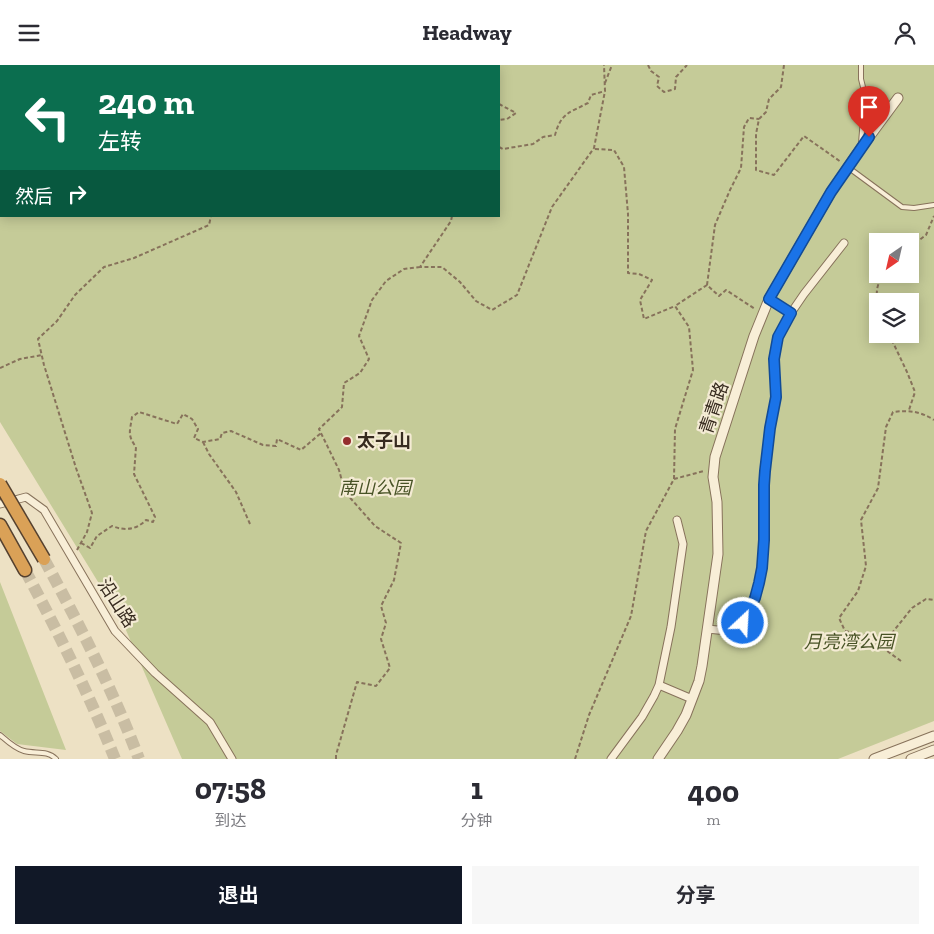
<!DOCTYPE html>
<html lang="zh">
<head>
<meta charset="utf-8">
<style>
  :root { --surface:#fff; --page:#f7f7f7; --text:#2b2b33; --muted:#7c7c81; --accent:#111827 }
  body { margin:0; font-family:"Zilla Slab","Noto Sans SC",serif; background:var(--page); color:var(--text); height:100vh; display:flex; flex-direction:column; font-size:19px; white-space:nowrap }
  * { box-sizing:border-box; margin:0 }
  p { font-size:16px; color:var(--muted) }
  .icon { flex:none; width:28px; height:28px; fill:none; stroke:currentColor; stroke-width:2; stroke-linecap:round; stroke-linejoin:round }
  .map { position:relative; height:694px; overflow:hidden }
  .sheet { display:flex; flex-direction:column; background:var(--surface); flex:1 }
  .sheet>* { flex:none }
  .guide { position:absolute; left:0px; top:0px; width:500px; height:152px; box-shadow:0 2px 12px #0003; background:#0b6e4f; color:#fff; overflow:hidden }
  .needle { width:32px; rotate:214deg }
  .buttons { position:absolute; left:869px; top:168px; display:grid; gap:10px }
  .buttons a { display:grid; place-items:center; width:50px; height:50px; border-radius:0px; background:var(--surface); box-shadow:0 2px 12px #0003; font-size:25px }
  .pin { position:absolute; display:grid; place-items:center; width:42px; height:42px; color:#fff; margin:-51px -21px; border-radius:50% 50% 50% 0; rotate:-45deg; box-shadow:0 0 5px #0007 }
  .pin .icon { rotate:45deg }
  .me { position:absolute; width:55px; margin:-28px; rotate:25deg; stroke-linejoin:round; filter:drop-shadow(0 0 4px #0008) }
  .turn { display:flex; align-items:center; gap:18px; height:105px; padding:0 15px; font-size:22px }
  .turn .icon { width:65px; height:65px; stroke-width:2.5 }
  .turn b { display:block; font-size:35px; line-height:42px }
  .then { display:flex; align-items:center; height:48px; padding:0 15px; background:#0003; gap:10px; font-size:19px }
  .eta { display:flex; justify-content:space-evenly; align-items:center; height:85px; text-align:center }
  .eta b { font-size:30px; font-weight:700; line-height:35px }
  .action { display:flex; gap:10px; margin-top:auto; padding:10px 15px }
  .action a { flex:1; height:58px; border-radius:0px; background:var(--accent); color:#fff; font-size:20px; font-weight:700; line-height:58px; text-align:center }
  .action a+a { background:var(--page); color:var(--text) }
  header { display:flex; justify-content:space-between; align-items:center; height:65px; padding:0 15px; background:var(--surface); font-size:22px; font-weight:700 }
  .map>svg:first-child { display:block }
  .green { fill:#c5cb98; fill-rule:evenodd }
  .lines { fill:none; stroke-linecap:round; stroke-linejoin:round }
  .motorway-tunnel { stroke:#c9bda3; stroke-width:12; stroke-dasharray:12 6; stroke-linecap:butt }
  .service-casing { stroke:#87725b; stroke-width:6 }
  .minor-casing { stroke:#87725b; stroke-width:9 }
  .tertiary-casing { stroke:#87725b; stroke-width:11 }
  .motorway-casing { stroke:#55412f; stroke-width:15 }
  .path { stroke:#87725b; stroke-width:2; stroke-dasharray:4 2.5; stroke-linecap:butt }
  .service { stroke:#f8eed7; stroke-width:4 }
  .minor { stroke:#f8eed7; stroke-width:7 }
  .tertiary { stroke:#f8eed7; stroke-width:9 }
  .motorway { stroke:#daa157; stroke-width:12 }
  .motorway-bridge-casing { stroke:#55412f; stroke-width:15; stroke-linecap:butt }
  .motorway-bridge { stroke:#daa157; stroke-width:12 }
  .route-casing { stroke:#114b97; stroke-width:12 }
  .route { stroke:#1a73e8; stroke-width:9 }
  .poi-dot { fill:#942d2d; stroke:#f4ebd4; stroke-width:2 }
  .labels { text-anchor:middle; stroke-width:4.5; stroke-linejoin:round; paint-order:stroke }
  .street-label { font-size:18px; fill:#372b1f; stroke:#f4ebd4 }
  .poi-label { font-size:18px; font-weight:bold; fill:#372b1f; stroke:#f4ebd4; text-anchor:start }
  .park-label { font-size:18px; font-style:italic; fill:#485326; stroke:#f4ebd4 }
</style>
</head>
<body>
<header><svg class="icon" aria-label="menu" viewBox="0 0 24 24"><path d="M4 6h16M4 12h16M4 18h16"/></svg>Headway<svg class="icon" aria-label="person" viewBox="0 0 24 24"><circle cx="12" cy="8" r="4"/><path d="M4 21q1-7 8-7t8 7"/></svg></header>
<div class="map">
<svg width="934" height="694" viewBox="0 0 934 694">
  <rect width="100%" height="100%" fill="#ede1c4"/>
  <path class="green" d="M 0,0 L 934,0 L 934,656 L 838,694 L 182,694 L 122,556 L 0,357 ZM 1,1 L 499,1 L 499,151 L 1,151 ZM 878,176 L 910,176 L 910,209 L 878,209 ZM 878,236 L 910,236 L 910,269 L 878,269 Z
    M 0,517 L 66,685 L 17,679 L 0,666 Z"/>
  <g class="lines">
    <path class="motorway-tunnel" d="M 44,494 C 79,559 113,625 139,694
      M 25,505 C 58,567 89,629 115,694"/>
    <defs>
      <path id="service" d="M 861,0 L 861,14 L 865,30 L 861,78
        M 849,103 L 902,142 L 914,143 L 934,140
        M 0,670 C 7,676 15,684 24,686 C 36,689 47,685 56,694"/>
      <path id="minor" d="M 769,234 L 791,248
        M 0,439 L 26,432 L 44,445 L 115,566 L 155,608 L 210,657 L 232,694
        M 707,564 L 738,567 L 748,549 L 755,533 L 759,518 L 762,503 L 764,475 L 764,420 L 766,392 L 776,332 L 774,295 L 778,272 L 791,248 L 804,229 L 844,178
        M 659,620 L 692,634
        M 611,694 L 642,652 L 654,631 L 659,620 L 671,562 L 683,479 L 677,455"/>
      <path id="tertiary" d="M 658,694 L 677,666 L 686,650 L 699,616 L 702,601 L 718,489 L 717,437 L 713,412 L 715,392 L 754,271 L 769,234 L 831,127 L 861,83 L 898,33
        M 874,694 L 934,671
        M 911,694 L 934,685"/>
      <path id="motorway" d="M 0,460 L 25,505"/>
    </defs>
    <use href="#service" class="service-casing"/>
    <use href="#minor" class="minor-casing"/>
    <use href="#tertiary" class="tertiary-casing"/>
    <use href="#motorway" class="motorway-casing"/>
    <path class="path" d="M 168,0 L 168,1
      M 324,0 L 324,1
      M 365,0 L 366,1
      M 648,0 L 651,6 L 659,12 L 657,21 L 664,27 L 675,24 L 676,12 L 687,0
      M 784,0 L 781,22 L 769,34 L 766,47 L 759,54 L 756,69 L 756,105 L 774,110 L 804,71 L 841,97
      M 605,18 L 612,0
      M 499,39 L 516,48 L 507,54 L 499,55
      M 0,70 L 1,70
      M 499,82 L 503,84 L 533,79 L 543,72 L 555,70 C 561,48 569,48 588,38 L 591,30 L 605,26 L 604,0
      M 595,84 L 614,85 L 624,102 L 628,149 L 628,208 L 639,209 L 652,215 L 640,235 L 644,254 L 675,241
      M 452,151 L 451,156 L 420,202 L 442,202 L 460,217 L 476,236 L 492,245 L 517,230 L 552,142 L 594,83 L 605,26
      M 910,182 L 926,170 L 934,151
      M 707,220 L 715,160 L 730,125 L 741,103 L 744,62 L 749,53 L 759,54
      M 878,236 C 875,226 878,217 884,209
      M 889,269 L 907,307 L 915,327 L 909,345
      M 0,303 L 20,294 L 42,290
      M 203,377 L 209,389 L 236,427 L 250,459
      M 674,414 L 675,364 L 693,305 L 689,262 L 675,241 L 707,220 L 719,231 L 726,225 L 755,244
      M 81,478 L 90,483 L 97,471 L 112,461 C 125,466 136,465 146,455 L 153,457 L 155,452 L 134,409 L 136,382 C 127,370 130,366 132,352 L 139,347 L 177,359 L 183,349 L 192,354 L 198,364 L 194,373 L 203,377 L 220,374 L 222,368 L 231,366 L 263,380 L 276,381 L 277,374 L 301,385 L 321,368
      M 77,485 L 87,467 L 92,448 L 76,403 L 44,300 L 38,274 L 57,256 L 75,230 L 104,202 L 134,193 L 209,160 L 211,151
      M 883,583 L 866,570 L 845,566 L 839,553 L 858,526 L 866,501 L 861,455 L 878,423 L 886,362 L 893,347 C 908,345 920,346 934,355
      M 901,596 L 883,583 L 892,568 L 912,543 L 926,534 L 934,535
      M 336,694 L 336,690 L 357,617 L 376,621 L 390,603 L 381,574 L 386,558 L 381,541 L 394,515 L 401,478 L 375,461 L 345,427 L 339,405 L 319,364 L 342,342 L 344,318 L 360,308 L 369,294 L 359,271 L 372,235 L 386,216 L 404,204 L 420,202
      M 575,694 L 589,650 L 631,551 L 646,466 L 674,414 L 704,406"/>
    <use href="#service" class="service"/>
    <use href="#minor" class="minor"/>
    <use href="#tertiary" class="tertiary"/>
    <use href="#motorway" class="motorway"/>
    <defs>
      <path id="motorway-bridge" d="M 0,419 L 44,494"/>
    </defs>
    <use href="#motorway-bridge" class="motorway-bridge-casing"/>
    <use href="#motorway-bridge" class="motorway-bridge"/>
  </g>
  <g class="lines">
    <defs>
      <path id="route" d="M 743,558 L 755,533 L 759,518 L 762,503 L 764,475 L 764,420 L 765,406 L 770,363 L 776,332 L 774,294 L 778,272 L 791,248 L 769,234 L 831,127 L 869,72"/>
    </defs>
    <use href="#route" class="route-casing"/>
    <use href="#route" class="route"/>
  </g>
  <circle class="poi-dot" cx="347" cy="376" r="5"/>
  <g class="labels">
    <g class="street-label">
      <text transform="translate(714 343) rotate(-71)" y="6">青青路</text>
      <text transform="translate(117 538) rotate(57)" y="6">沿山路</text>
    </g>
    <g class="poi-label">
      <text x="357" y="382">太子山</text>
    </g>
    <g class="park-label">
      <text x="375" y="429">南山公园</text>
      <text x="849" y="583">月亮湾公园</text>
    </g>
  </g>
</svg>
<div class="buttons">
<a><svg class="needle" viewBox="-14 -14 28 28"><path d="M0-13l5 13h-10z" fill="#e53935"/><path d="M0 13l5-13h-10z" fill="#7c7c81"/></svg></a>
<a><svg class="icon" aria-label="layers" viewBox="0 0 24 24"><path d="M12 4l9 5-9 5-9-5zM3 14l9 5 9-5"/></svg></a>
</div>
<div class="pin" style="left:869px;top:72px;background:#d93025"><svg class="icon" aria-label="arrive" viewBox="0 0 24 24"><path d="M6 21V4h12l-3 4 3 4H6"/></svg></div>
<svg class="me" style="left:743px;top:558px" viewBox="-20 -20 40 40"><circle r="17" fill="#1a73e8" stroke="#fff" stroke-width="3"/><path d="M0-11L8 9 0 5-8 9z" fill="#fff"/></svg>
<div class="guide">
<div class="turn"><svg class="icon" aria-label="left" viewBox="0 0 24 24"><path d="M17 20v-9H6M10 6l-5 5 5 5"/></svg><div><b>240 m</b>左转</div></div>
<div class="then">然后<svg class="icon" aria-label="right" viewBox="0 0 24 24"><path d="M7 20v-9h11M14 6l5 5-5 5"/></svg></div>
</div>
</div>
<section class="sheet">
<div class="eta">
<div><b>07:58</b><p>到达</p></div>
<div><b>1</b><p>分钟</p></div>
<div><b>400</b><p>m</p></div>
</div>
<div class="action"><a>退出</a><a>分享</a></div>
</section>
</body>
</html>
